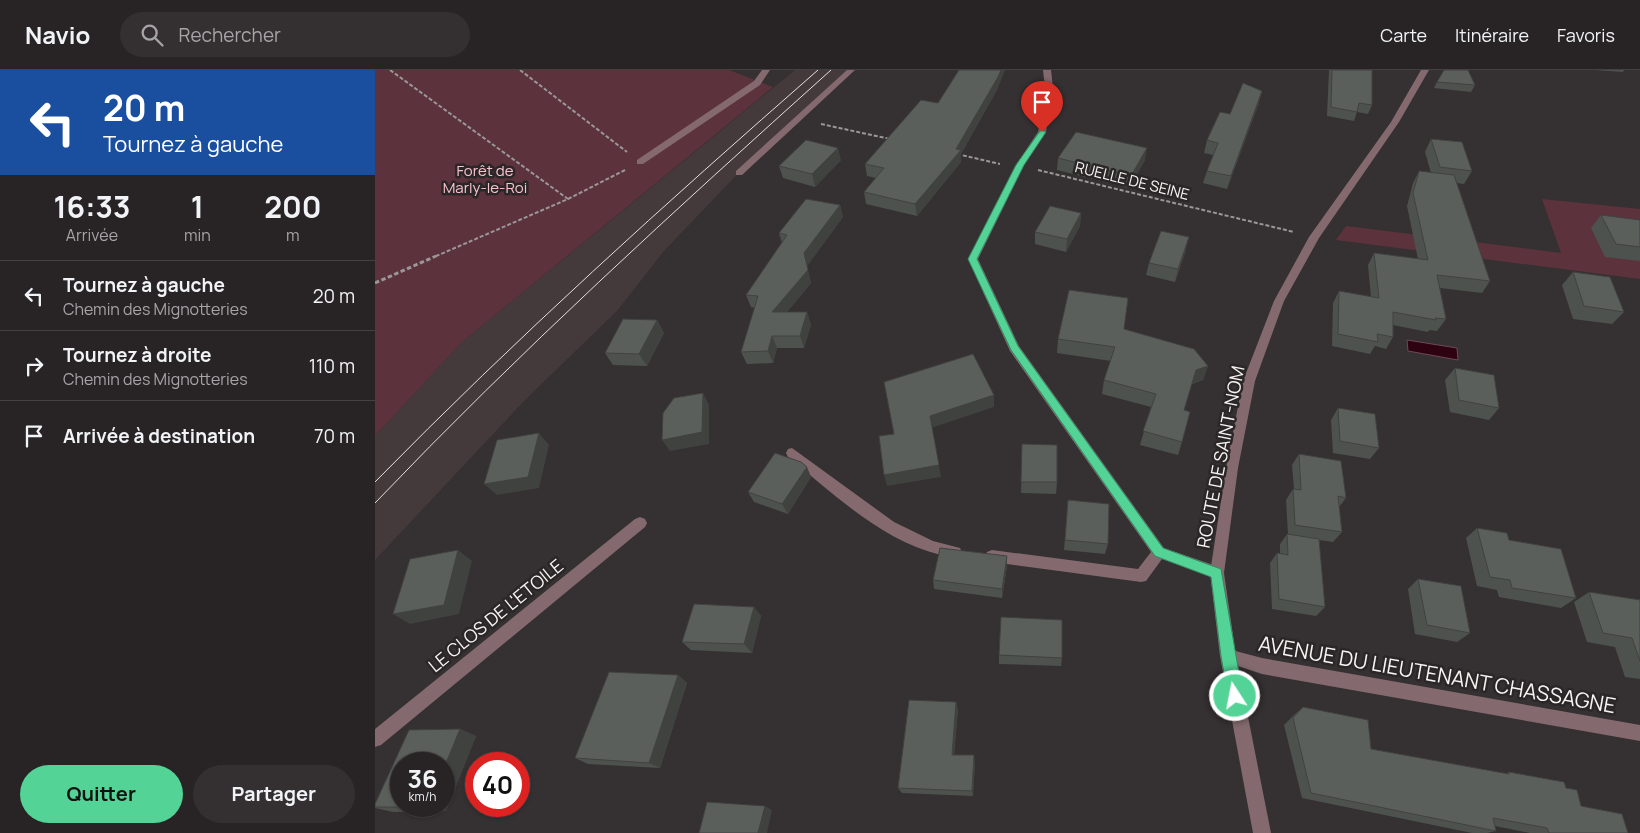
<!DOCTYPE html>
<html lang="fr">
<head>
<meta charset="utf-8">
<style>
  :root { --surface:#282425; --page:#343032; --text:#f1f3f6; --muted:#a5a4a7; --line:#444142; --accent:#53d396 }
  body { margin:0; font-family:Manrope,sans-serif; background:var(--page); color:var(--text); height:100vh; display:flex; flex-direction:column; font-size:19px; white-space:nowrap }
  * { box-sizing:border-box; margin:0 }
  p { font-size:16px; color:var(--muted) }
  .icon { flex:none; width:28px; height:28px; fill:none; stroke:currentColor; stroke-width:2; stroke-linecap:round; stroke-linejoin:round }
  .map { position:relative; flex:1; overflow:hidden }
  .sheet { display:flex; flex-direction:column; background:var(--surface); width:375px }
  .sheet>* { flex:none }
  .guide { background:#1a4fa0; color:#fff; overflow:hidden }
  .speed { position:absolute; left:15px; top:682px; display:flex; gap:10px; font-size:25px; font-weight:700; text-align:center }
  .speed>* { display:grid; place-content:center; width:65px; height:65px; border-radius:50%; background:var(--surface); box-shadow:0 1px 4px #0004,0 0 0 1px var(--line); line-height:1 }
  .speed small { font-size:12px; font-weight:400 }
  .speed .limit { border:8px solid #d22; background:#fff; color:#111 }
  .pin { position:absolute; display:grid; place-items:center; width:42px; height:42px; color:#fff; margin:-51px -21px; border-radius:50% 50% 50% 0; rotate:-45deg; box-shadow:0 0 5px #0007 }
  .pin .icon { rotate:45deg }
  .me { position:absolute; width:55px; margin:-28px; rotate:349deg; stroke-linejoin:round; filter:drop-shadow(0 0 4px #0008) }
  .turn { display:flex; align-items:center; gap:18px; height:105px; padding:0 20px; font-size:22px }
  .turn .icon { width:65px; height:65px; stroke-width:2.5 }
  .turn b { display:block; font-size:35px; line-height:42px }
  .eta { display:flex; justify-content:space-evenly; align-items:center; height:85px; text-align:center }
  .eta b { font-size:30px; font-weight:700; line-height:35px }
  .button { display:flex; gap:10px; margin-top:auto; padding:10px 20px }
  .button a { flex:1; height:58px; border-radius:30px; background:var(--accent); color:#111; font-size:20px; font-weight:700; line-height:58px; text-align:center }
  .button a+a { background:var(--page); color:var(--text) }
  ul { padding:0; list-style:none }
  li { display:flex; align-items:center; gap:15px; height:70px; padding:0 20px; border-top:1px solid var(--line) }
  li div { flex:1 }
  li b { display:block; font-size:19px }
  li em { font-style:normal }
  header { display:flex; align-items:center; gap:30px; box-sizing:border-box; height:70px; padding:0 25px; background:var(--surface); border-bottom:1px solid var(--line) }
  header strong { font-size:24px }
  nav { display:flex; gap:28px; margin-inline-start:auto; font-size:18px }
  .search { width:350px; height:45px; background:var(--page); display:flex; align-items:center; gap:12px; box-sizing:border-box; padding:0 18px; border-radius:28px; color:var(--muted); font-size:19px }
  main { display:flex; flex:1; min-height:0 }
  .map>svg:first-child { display:block }
  .built { fill:#44393b }
  .green { fill:#5c333c }
  .water { fill:#2f0211; stroke:#6b4b55 }
  .lines { fill:none; stroke-linecap:round; stroke-linejoin:round }
  .path-far1 { stroke:#9b9798; stroke-width:2; stroke-dasharray:4 2; stroke-linecap:butt }
  .path { stroke:#9b9798; stroke-width:3; stroke-dasharray:4.5 2.5; stroke-linecap:butt }
  .minor { fill:#846a6e; fill-rule:evenodd }
  .tertiary { fill:#846a6e; fill-rule:evenodd }
  .tram { stroke:#e3e0e0; stroke-width:1 }
  .wall { fill:#4e524f }
  .shaded-wall { fill:#404240 }
  .building { fill:#5b5f5c; stroke:#404240 }
  .route { fill:#53d396; stroke:#368962 }
  .labels { text-anchor:middle; stroke-width:5; stroke-linejoin:round; paint-order:stroke }
  .far-park-label { font-size:15px; fill:#f9c3cd; stroke:#2b2627 }
  .far-street-label { font-size:15px; fill:#f7f4f4; stroke:#2b2627 }
  .street-label { font-size:18px; fill:#f7f4f4; stroke:#2b2627 }
  .near-street-label { font-size:21px; fill:#f7f4f4; stroke:#2b2627 }
</style>
</head>
<body>
<header>
<strong>Navio</strong>
<div class="search"><svg class="icon" aria-label="search" viewBox="0 0 24 24"><circle cx="10" cy="10" r="6"/><path d="M15 15l6 6"/></svg>Rechercher</div>
<nav><a>Carte</a><a>Itinéraire</a><a>Favoris</a></nav>
</header>
<main>
<section class="sheet">
<div class="guide">
<div class="turn"><svg class="icon" aria-label="left" viewBox="0 0 24 24"><path d="M17 20v-9H6M10 6l-5 5 5 5"/></svg><div><b>20 m</b>Tournez à gauche</div></div>
</div>
<div class="eta">
<div><b>16:33</b><p>Arrivée</p></div>
<div><b>1</b><p>min</p></div>
<div><b>200</b><p>m</p></div>
</div>
<ul>
<li><svg class="icon" aria-label="left" viewBox="0 0 24 24"><path d="M17 20v-9H6M10 6l-5 5 5 5"/></svg><div><b>Tournez à gauche</b><p>Chemin des Mignotteries</p></div><em>20 m</em></li>
<li><svg class="icon" aria-label="right" viewBox="0 0 24 24"><path d="M7 20v-9h11M14 6l5 5-5 5"/></svg><div><b>Tournez à droite</b><p>Chemin des Mignotteries</p></div><em>110 m</em></li>
<li><svg class="icon" aria-label="arrive" viewBox="0 0 24 24"><path d="M6 21V4h12l-3 4 3 4H6"/></svg><div><b>Arrivée à destination</b></div><em>70 m</em></li>
</ul>
<div class="button"><a>Quitter</a><a>Partager</a></div>
</section>
<div class="map">
<svg width="1265" height="763" viewBox="0 0 1265 763">
  <rect width="100%" height="100%" fill="#353031"/>
  <path class="built" d="M 420,0 L 477,0 L 377,89 L 289,181 L 242,241 L 150,330 L 0,490 L 0,366 L 86,273 Z"/>
  <path class="green" d="M 0,0 L 354,0 L 398,17 L 86,273 L 0,366 Z
    M 1167,129 L 1265,139 L 1265,209 L 961,170 L 971,156 L 1186,183 Z"/>
  <path class="water" d="M 1032,270 L 1082,278 L 1083,290 L 1033,281 Z"/>
  <g class="lines">
    <path class="path-far1" d="M 15,0 L 193,129 L 59,187
      M 145,0 L 252,82
      M 446,54 L 515,69
      M 582,84 L 625,94
      M 663,100 L 919,162
      M 193,129 L 250,100"/>
    <path class="path" d="M 0,213 L 61,186"/>
    <path class="minor" d="M 387,0 L 395,0 L 385,15 L 268,94 L 262,94 L 262,90 L 379,11 Z
      M 472,0 L 480,0 L 367,105 L 361,105 L 361,101 Z
      M 668,0 L 676,0 L 678,18 L 671,62 L 649,95 L 603,189 L 644,276 L 789,478 L 847,498 L 849,503 L 847,508 L 842,509 L 787,489 L 771,511 L 766,512 L 617,492 L 612,490 L 610,486 L 612,482 L 617,480 L 763,499 L 776,482 L 635,281 L 593,189 L 641,95 L 663,62 L 670,18 Z
      M 417,378 L 519,452 L 558,471 L 585,478 L 587,482 L 585,486 C 578,489 573,487 566,485 C 507,471 459,424 413,387 L 411,383 L 413,379 Z
      M 265,447 L 270,449 L 272,453 L 270,457 L 6,675 L 0,677 L 0,659 L 260,449 Z
      M 853,579 L 887,588 L 1265,655 L 1265,671 L 887,604 L 848,591 L 845,586 L 848,581 Z"/>
    <path class="tertiary" d="M 1046,0 L 1054,0 L 1024,52 L 944,168 L 909,231 L 880,311 L 863,398 L 849,503 L 861,586 L 896,763 L 878,763 L 845,586 L 835,503 L 851,398 L 868,311 L 899,231 L 934,167 L 1016,52 Z"/>
    <path class="tram" d="M 0,412 C 141,268 291,133 443,0
      M 0,433 C 145,281 300,140 456,0"/>
  </g>
  <path class="wall" d="M 954,0 L 997,0 L 997,35 L 993,44 L 982,42 L 979,51 L 952,46 Z
    M 1220,0 L 1249,0 L 1248,2 Z
    M 1062,12 L 1100,15 L 1096,22 L 1059,18 Z
    M 623,18 L 586,84 L 586,92 L 542,146 L 491,134 L 489,122 L 501,108 L 492,106 L 490,94 L 563,33 Z
    M 884,33 L 852,119 L 828,113 L 832,101 L 838,85 L 829,83 L 832,70 L 855,44 Z
    M 1056,69 L 1097,101 L 1089,114 L 1082,113 L 1115,211 L 1107,223 L 1065,218 L 1071,249 L 1062,261 L 1054,260 L 1053,262 L 1018,255 L 1018,267 L 1011,279 L 1000,276 L 995,284 L 957,276 L 958,233 L 964,221 L 996,227 L 993,195 L 999,183 L 1043,189 L 1032,136 L 1038,113 L 1044,101 L 1056,103 L 1050,82 Z
    M 683,88 L 770,90 L 754,118 L 682,100 Z
    M 466,90 L 440,117 L 408,108 L 404,96 Z
    M 465,135 L 468,147 L 432,196 L 436,213 L 412,242 L 432,242 L 436,255 L 429,278 L 402,278 L 398,293 L 372,294 L 366,282 L 380,238 L 376,237 L 371,225 L 407,173 L 404,163 Z
    M 706,143 L 705,156 L 691,182 L 660,174 L 660,162 Z
    M 1226,145 L 1265,150 L 1265,191 L 1230,187 L 1216,158 Z
    M 811,180 L 800,212 L 771,205 L 774,193 Z
    M 1198,202 L 1249,242 L 1237,254 L 1198,249 L 1187,215 Z
    M 282,250 L 289,263 L 272,296 L 238,295 L 230,283 Z
    M 749,259 L 833,296 L 828,310 L 817,314 L 809,340 L 807,372 L 803,385 L 765,375 L 776,337 L 727,324 L 729,310 L 736,291 L 682,283 L 683,269 Z
    M 1080,298 L 1124,338 L 1114,350 L 1075,342 L 1070,310 Z
    M 963,338 L 1004,378 L 995,389 L 958,383 L 956,350 Z
    M 647,374 L 682,412 L 681,424 L 646,423 Z
    M 924,384 L 971,428 L 964,437 L 967,462 L 958,472 L 944,470 L 950,537 L 941,546 L 897,539 L 895,493 L 902,483 L 905,484 L 905,474 L 912,464 L 913,464 L 911,430 L 918,419 L 919,419 L 917,395 Z
    M 436,407 L 413,444 L 379,432 L 373,422 Z
    M 693,430 L 733,474 L 730,484 L 689,480 Z
    M 1102,458 L 1201,528 L 1186,538 L 1124,527 L 1122,520 L 1102,516 L 1091,468 Z
    M 632,496 L 627,528 L 559,519 L 558,510 Z
    M 1043,509 L 1095,563 L 1082,572 L 1040,564 L 1033,519 Z
    M 1214,522 L 1265,530 L 1265,609 L 1250,607 L 1240,577 L 1212,572 L 1199,532 Z
    M 379,537 L 386,546 L 377,583 L 316,580 L 307,572 Z
    M 624,585 L 687,588 L 686,596 L 624,594 Z
    M 303,605 L 312,613 L 285,698 L 213,694 L 200,688 Z
    M 581,632 L 583,640 L 579,685 L 600,691 L 598,726 L 527,723 L 523,718 Z
    M 928,637 L 996,679 L 1130,704 L 1134,702 L 1191,718 L 1206,736 L 1253,763 L 1155,763 L 1120,756 L 1121,761 L 1112,763 L 1097,763 L 927,728 L 909,655 L 919,645 Z
    M 85,659 L 101,666 L 71,741 L 18,742 L 0,738 L 0,734 Z"/>
  <path class="shaded-wall" d="M 626,0 L 630,0 L 623,18 L 586,84 L 586,92 L 542,146 L 540,134 L 581,79 Z
    M 887,21 L 884,33 L 852,119 L 856,106 Z
    M 463,78 L 466,90 L 440,117 L 437,104 Z
    M 772,78 L 770,90 L 754,118 L 756,106 Z
    M 465,135 L 468,147 L 432,196 L 436,213 L 401,255 L 397,242 L 429,183 Z
    M 706,143 L 705,156 L 691,182 L 692,169 Z
    M 814,167 L 811,180 L 800,212 L 803,199 Z
    M 432,242 L 436,255 L 429,278 L 425,266 Z
    M 282,250 L 289,263 L 272,296 L 264,284 Z
    M 397,266 L 402,278 L 398,293 L 393,281 Z
    M 833,296 L 828,310 L 816,314 L 821,300 Z
    M 328,323 L 334,335 L 334,374 L 295,381 L 287,370 Z
    M 619,325 L 619,337 L 556,358 L 555,346 Z
    M 164,363 L 174,375 L 164,418 L 122,425 L 109,414 Z
    M 564,395 L 566,407 L 512,416 L 509,405 Z
    M 432,397 L 436,407 L 413,444 L 407,434 Z
    M 83,480 L 97,491 L 84,544 L 35,554 L 18,544 Z
    M 632,486 L 632,496 L 627,528 L 627,519 Z
    M 379,537 L 386,546 L 377,583 L 369,574 Z
    M 303,605 L 312,613 L 285,698 L 274,693 Z
    M 581,632 L 583,640 L 578,691 L 577,685 Z
    M 85,659 L 101,666 L 71,741 L 52,737 L 69,736 L 69,698 Z
    M 599,685 L 600,691 L 598,726 L 597,721 Z
    M 390,736 L 397,740 L 392,763 L 383,763 Z"/>
  <path class="building" d="M 584,0 L 626,0 L 623,7 L 581,79 L 586,80 L 540,134 L 489,122 L 509,98 L 490,94 L 546,30 L 563,33 Z
    M 957,0 L 997,0 L 997,35 L 984,33 L 982,42 L 956,37 Z
    M 1069,0 L 1093,0 L 1100,15 L 1062,12 Z
    M 868,13 L 887,21 L 856,106 L 832,101 L 843,73 L 832,70 L 845,42 L 855,44 Z
    M 701,62 L 772,78 L 756,106 L 683,88 Z
    M 1056,69 L 1087,72 L 1097,101 L 1065,97 Z
    M 431,70 L 463,78 L 437,104 L 404,96 Z
    M 1044,101 L 1079,105 L 1115,211 L 1062,205 L 1071,249 L 1060,248 L 1061,250 L 1018,242 L 1018,267 L 1002,264 L 1003,272 L 963,264 L 964,221 L 1004,228 L 999,183 L 1053,190 L 1038,123 Z
    M 431,129 L 465,135 L 429,183 L 433,200 L 397,242 L 432,242 L 425,266 L 397,266 L 393,281 L 366,282 L 383,226 L 371,225 L 412,165 L 404,163 Z
    M 675,136 L 706,143 L 692,169 L 660,162 Z
    M 1226,145 L 1265,150 L 1265,177 L 1241,174 Z
    M 786,161 L 814,167 L 803,199 L 774,193 Z
    M 1198,202 L 1235,207 L 1249,242 L 1209,236 Z
    M 694,220 L 753,228 L 749,259 L 819,279 L 833,296 L 821,300 L 809,340 L 815,342 L 807,372 L 768,361 L 781,324 L 729,310 L 740,277 L 683,269 Z
    M 248,249 L 282,250 L 264,284 L 230,283 Z
    M 598,284 L 619,325 L 555,346 L 564,395 L 509,405 L 504,366 L 519,364 L 509,312 Z
    M 1080,298 L 1119,305 L 1124,338 L 1084,330 Z
    M 328,323 L 327,362 L 287,370 L 288,343 L 299,328 Z
    M 963,338 L 1000,344 L 1004,378 L 965,371 Z
    M 164,363 L 153,407 L 109,414 L 122,370 Z
    M 647,374 L 682,375 L 682,412 L 646,412 Z
    M 400,383 L 426,392 L 432,397 L 407,434 L 373,422 Z
    M 924,384 L 966,391 L 971,428 L 963,426 L 967,462 L 920,455 L 918,419 L 926,420 Z
    M 693,430 L 734,434 L 733,474 L 690,470 Z
    M 1102,458 L 1132,463 L 1134,470 L 1186,479 L 1201,528 L 1137,518 L 1135,510 L 1115,507 Z
    M 912,464 L 944,469 L 950,537 L 904,529 L 902,483 L 913,485 Z
    M 565,478 L 632,486 L 627,519 L 558,510 Z
    M 83,480 L 69,535 L 18,544 L 35,489 Z
    M 1043,509 L 1086,516 L 1095,563 L 1052,555 Z
    M 1214,522 L 1265,530 L 1265,591 L 1257,568 L 1228,563 Z
    M 319,534 L 379,537 L 369,574 L 307,572 Z
    M 626,547 L 687,550 L 687,588 L 624,585 Z
    M 234,602 L 303,605 L 274,693 L 200,688 Z
    M 534,630 L 581,632 L 577,685 L 599,685 L 597,721 L 523,718 Z
    M 928,637 L 993,650 L 996,679 L 1134,704 L 1134,702 L 1189,712 L 1191,718 L 1202,720 L 1206,736 L 1247,744 L 1253,763 L 1174,763 L 1172,758 L 1118,748 L 1121,761 L 936,723 L 918,648 Z
    M 85,659 L 69,698 L 69,694 L 26,694 L 26,736 L 52,737 L 0,737 L 0,734 L 34,660 Z
    M 332,732 L 390,736 L 383,763 L 324,763 Z"/>
  <path class="route" d="M 667,60 L 671,62 L 649,95 L 602,189 L 643,276 L 788,478 L 846,499 L 868,626 L 865,631 L 860,633 L 855,631 L 853,626 L 846,586 L 836,507 L 780,486 L 636,280 L 593,189 L 641,95 L 665,61 Z"/>
  <g class="labels">
    <g class="far-park-label">
      <text x="110" y="106">Forêt de<tspan x="110" dy="17">Marly-le-Roi</tspan></text>
    </g>
    <g class="far-street-label">
      <text transform="translate(757 111) rotate(14)" y="5">RUELLE DE SEINE</text>
    </g>
    <g class="street-label">
      <text transform="translate(846 387) rotate(-79)" y="6">ROUTE DE SAINT-NOM</text>
      <text transform="translate(121 546) rotate(-39)" y="6">LE CLOS DE L'ETOILE</text>
    </g>
    <g class="near-street-label">
      <text transform="translate(1062 605) rotate(10)" y="7">AVENUE DU LIEUTENANT CHASSAGNE</text>
    </g>
  </g>
</svg>
<div class="speed"><div>36<small>km/h</small></div><div class="limit">40</div></div>
<div class="pin" style="left:667px;top:62px;background:#d93025"><svg class="icon" aria-label="arrive" viewBox="0 0 24 24"><path d="M6 21V4h12l-3 4 3 4H6"/></svg></div>
<svg class="me" style="left:860px;top:626px" viewBox="-20 -20 40 40"><circle r="17" fill="#53d396" stroke="#fff" stroke-width="3"/><path d="M0-11L8 9 0 5-8 9z" fill="#fff"/></svg>
</div>
</main>
</body>
</html>
